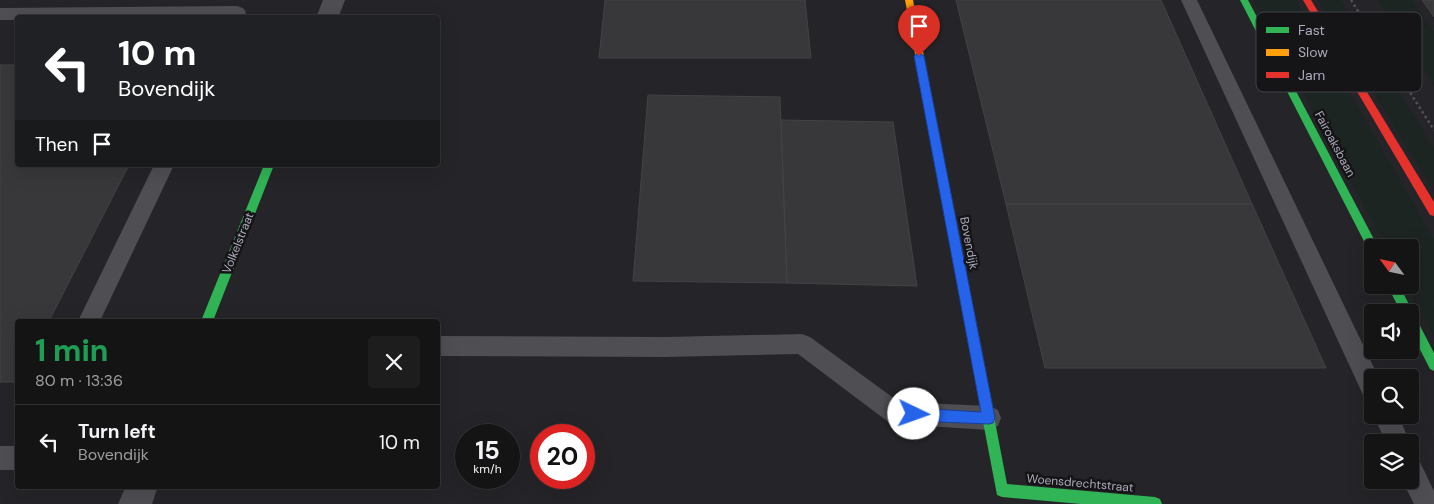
<!DOCTYPE html>
<html lang="en">
<head>
<meta charset="utf-8">
<style>
  :root { --surface:#141414; --page:#1d1d1d; --text:#f1f3f6; --muted:#9d9ea0; --line:#333334 }
  body { margin:0; font-family:"DM Sans",sans-serif; background:var(--page); color:var(--text); height:100vh; display:flex; flex-direction:column; font-size:19px; white-space:nowrap }
  * { box-sizing:border-box; margin:0 }
  p { font-size:16px; color:var(--muted) }
  .icon { flex:none; width:28px; height:28px; fill:none; stroke:currentColor; stroke-width:2; stroke-linecap:round; stroke-linejoin:round }
  .map { position:relative; flex:1; overflow:hidden }
  .details { position:absolute; left:15px; top:319px; width:425px; height:170px; display:flex; flex-direction:column; background:var(--surface); border-radius:5px; box-shadow:0 5px 20px #0002,0 0 0 1px var(--line) }
  .details>* { flex:none }
  .top-card { position:absolute; left:15px; top:15px; width:425px; height:152px; border-radius:5px; box-shadow:0 5px 20px #0002,0 0 0 1px var(--line); background:#202124; color:#fff; overflow:hidden }
  .needle { width:32px; rotate:303deg }
  .fabs { position:absolute; left:1364px; top:239px; display:grid; gap:10px }
  .fabs a { display:grid; place-items:center; width:55px; height:55px; border-radius:5px; background:var(--surface); box-shadow:0 5px 20px #0002,0 0 0 1px var(--line); font-size:25px }
  .speed { position:absolute; left:455px; top:424px; display:flex; gap:10px; font-size:25px; font-weight:700; text-align:center }
  .speed>* { display:grid; place-content:center; width:65px; height:65px; border-radius:50%; background:var(--surface); box-shadow:0 5px 20px #0002,0 0 0 1px var(--line); line-height:1 }
  .speed small { font-size:12px; font-weight:400 }
  .speed .limit { border:8px solid #d22; background:#fff; color:#111 }
  .pin { position:absolute; display:grid; place-items:center; width:42px; height:42px; color:#fff; margin:-51px -21px; border-radius:50% 50% 50% 0; rotate:-45deg; box-shadow:0 0 5px #0007 }
  .pin .icon { rotate:45deg }
  .me { position:absolute; width:55px; margin:-28px; rotate:93deg; stroke-linejoin:round; filter:drop-shadow(0 0 4px #0008) }
  .turn { display:flex; align-items:center; gap:18px; height:105px; padding:0 20px; font-size:22px }
  .turn .icon { width:65px; height:65px; stroke-width:2.5 }
  .turn b { display:block; font-size:35px; line-height:42px }
  .then { display:flex; align-items:center; height:48px; padding:0 20px; background:#0003; gap:10px; font-size:19px }
  .round { display:grid; place-items:center; flex:none; width:52px; height:52px; border-radius:5px; background:var(--page) }
  .summary { display:flex; align-items:center; justify-content:space-between; height:85px; padding:0 20px }
  h1 { font-size:30px; font-weight:800; line-height:38px; color:#1e9e55 }
  ul { padding:0; list-style:none }
  li { display:flex; align-items:center; gap:15px; height:75px; padding:0 20px; border-top:1px solid var(--line) }
  li div { flex:1 }
  li b { display:block; font-size:19px }
  li em { font-style:normal }
  .map>svg:first-child { display:block }
  .built { fill:#252428; fill-rule:evenodd }
  .green { fill:#1d2522 }
  .building { fill:#38373a; stroke:#434346 }
  .lines { fill:none; stroke-linecap:round; stroke-linejoin:round }
  .path { stroke:#505055; stroke-width:2.5; stroke-dasharray:2.5 3; stroke-linecap:butt }
  .lane { fill:#4f4e53; fill-rule:evenodd }
  .street { fill:#4f4e53; fill-rule:evenodd }
  .fast { fill:#30b455; fill-rule:evenodd }
  .slow { fill:#ff9f0a; fill-rule:evenodd }
  .jam { fill:#e5322d; fill-rule:evenodd }
  .route { fill:#2563eb; stroke:#184099 }
  .labels { text-anchor:middle; stroke-width:5; stroke-linejoin:round; paint-order:stroke }
  .street-label { font-size:12px; fill:#acabbc; stroke:#151416 }
  .key { fill:#151416; stroke:#424148; stroke-width:1 }
  .key-label { font-size:14px; fill:#acabbc }
</style>
</head>
<body>
<div class="map">
<svg width="1434" height="504" viewBox="0 0 1434 504">
  <rect width="100%" height="100%" fill="#1a1a1a"/>
  <path class="built" d="M 0,0 L 1434,0 L 1434,504 L 0,504 ZM 18,18 L 438,18 L 438,165 L 18,165 ZM 1372,248 L 1410,248 L 1410,285 L 1372,285 ZM 1372,312 L 1410,312 L 1410,350 L 1372,350 ZM 18,321 L 438,321 L 438,486 L 18,486 ZM 1372,378 L 1410,378 L 1410,415 L 1372,415 ZM 466,435 L 509,435 L 509,478 L 466,478 ZM 541,435 L 584,435 L 584,478 L 541,478 ZM 1372,442 L 1410,442 L 1410,480 L 1372,480 Z"/>
  <path class="green" d="M 1253,0 L 1296,0 L 1434,239 L 1434,338 L 1406,285 L 1410,285 L 1410,248 L 1386,247 Z
    M 1318,0 L 1341,0 L 1434,148 L 1434,192 Z
    M 1377,0 L 1412,0 L 1434,32 L 1434,86 Z"/>
  <path class="building" d="M 605,0 L 805,0 L 811,58 L 599,58 Z
    M 956,0 L 1161,0 L 1252,204 L 1006,204 Z
    M 1422,0 L 1434,0 L 1434,17 Z
    M 0,65 L 18,65 L 18,165 L 129,165 L 50,319 L 81,320 L 80,321 L 18,321 L 18,382 L 0,382 Z
    M 648,95 L 780,97 L 787,283 L 633,281 Z
    M 781,120 L 893,122 L 917,286 L 787,283 Z
    M 1006,204 L 1252,204 L 1326,368 L 1045,368 Z"/>
  <g class="lines">
    <path class="path" d="M 1351,0 L 1434,130"/>
    <path class="lane" d="M 1181,0 L 1197,0 L 1379,378 L 1372,378 L 1372,400 L 1364,397 Z
      M 237,6 L 243,8 L 246,12 L 244,18 L 18,18 L 18,20 L 0,20 L 0,8 Z
      M 154,165 L 174,165 L 100,321 L 78,321 Z
      M 802,334 L 810,337 L 899,402 L 989,406 L 998,410 L 1001,418 L 998,426 L 989,430 L 895,424 L 887,421 L 798,354 L 666,357 L 438,356 L 438,336 L 666,337 Z
      M 1373,415 L 1398,415 L 1410,442 L 1410,443 L 1386,442 Z
      M 0,446 L 18,446 L 18,470 L 0,470 Z
      M 1410,457 L 1419,460 L 1434,491 L 1434,504 L 1414,504 L 1402,480 L 1410,480 Z"/>
    <path class="street" d="M 323,0 L 345,0 L 338,18 L 316,18 Z
      M 126,486 L 158,486 L 152,504 L 118,504 Z"/>
    <path class="fast" d="M 1240,0 L 1248,0 L 1377,245 L 1378,248 L 1372,248 L 1372,253 L 1369,251 Z
      M 264,165 L 274,165 L 213,321 L 201,321 Z
      M 1387,285 L 1399,285 L 1434,353 L 1434,371 L 1430,369 L 1410,330 L 1410,312 L 1401,312 Z
      M 982,379 L 986,381 L 988,385 L 1007,484 L 1155,497 L 1160,499 L 1162,504 L 1081,504 L 1002,497 L 997,495 L 976,385 L 978,381 Z"/>
    <path class="slow" d="M 905,0 L 913,0 L 988,385 L 986,389 L 982,391 L 978,389 L 976,385 Z"/>
    <path class="jam" d="M 1303,0 L 1311,0 L 1434,202 L 1434,216 L 1430,215 Z"/>
  </g>
  <path class="route" d="M 919,52 L 924,56 L 995,418 L 993,423 L 989,424 L 914,421 L 909,419 L 907,414 L 909,410 L 914,408 L 981,412 L 914,56 Z"/>
  <g class="labels">
    <g class="street-label">
      <text transform="translate(1335 144) rotate(62)" y="4">Fairoaksbaan</text>
      <text transform="translate(238 243) rotate(-68)" y="4">Volkelstraat</text>
      <text transform="translate(969 243) rotate(79)" y="4">Bovendijk</text>
      <text transform="translate(1080 483) rotate(5)" y="4">Woensdrechtstraat</text>
    </g>
  </g>
  <rect x="1256" y="12" width="166" height="80" rx="8" class="key"/>
  <rect x="1266" y="27" width="23" height="6" fill="#30b455"/>
  <rect x="1266" y="49" width="23" height="7" fill="#ff9f0a"/>
  <rect x="1266" y="72" width="23" height="6" fill="#e5322d"/>
  <g class="key-label">
    <text x="1298" y="35">Fast</text>
    <text x="1298" y="57">Slow</text>
    <text x="1298" y="80">Jam</text>
  </g>
</svg>
<div class="fabs">
<a><svg class="needle" viewBox="-14 -14 28 28"><path d="M0-13l5 13h-10z" fill="#e53935"/><path d="M0 13l5-13h-10z" fill="#9d9ea0"/></svg></a>
<a><svg class="icon" aria-label="sound" viewBox="0 0 24 24"><path d="M4 9h4l5-4v14l-5-4H4zM17 9q2 3 0 6"/></svg></a>
<a><svg class="icon" aria-label="search" viewBox="0 0 24 24"><circle cx="10" cy="10" r="6"/><path d="M15 15l6 6"/></svg></a>
<a><svg class="icon" aria-label="layers" viewBox="0 0 24 24"><path d="M12 4l9 5-9 5-9-5zM3 14l9 5 9-5"/></svg></a>
</div>
<div class="speed"><div>15<small>km/h</small></div><div class="limit">20</div></div>
<div class="pin" style="left:919px;top:56px;background:#d93025"><svg class="icon" aria-label="arrive" viewBox="0 0 24 24"><path d="M6 21V4h12l-3 4 3 4H6"/></svg></div>
<svg class="me" style="left:914px;top:414px" viewBox="-20 -20 40 40"><circle r="19" fill="#fff"/><path d="M0-13L10 11 0 6-10 11z" fill="#2563eb"/></svg>
<div class="top-card">
<div class="turn"><svg class="icon" aria-label="left" viewBox="0 0 24 24"><path d="M17 20v-9H6M10 6l-5 5 5 5"/></svg><div><b>10 m</b>Bovendijk</div></div>
<div class="then">Then<svg class="icon" aria-label="arrive" viewBox="0 0 24 24"><path d="M6 21V4h12l-3 4 3 4H6"/></svg></div>
</div>
<section class="details">
<div class="summary"><div><h1>1 min</h1><p>80 m · 13:36</p></div><a class="round"><svg class="icon" aria-label="close" viewBox="0 0 24 24"><path d="M6 6l12 12M18 6L6 18"/></svg></a></div>
<ul>
<li><svg class="icon" aria-label="left" viewBox="0 0 24 24"><path d="M17 20v-9H6M10 6l-5 5 5 5"/></svg><div><b>Turn left</b><p>Bovendijk</p></div><em>10 m</em></li>
</ul>
</section>
</div>
</body>
</html>
